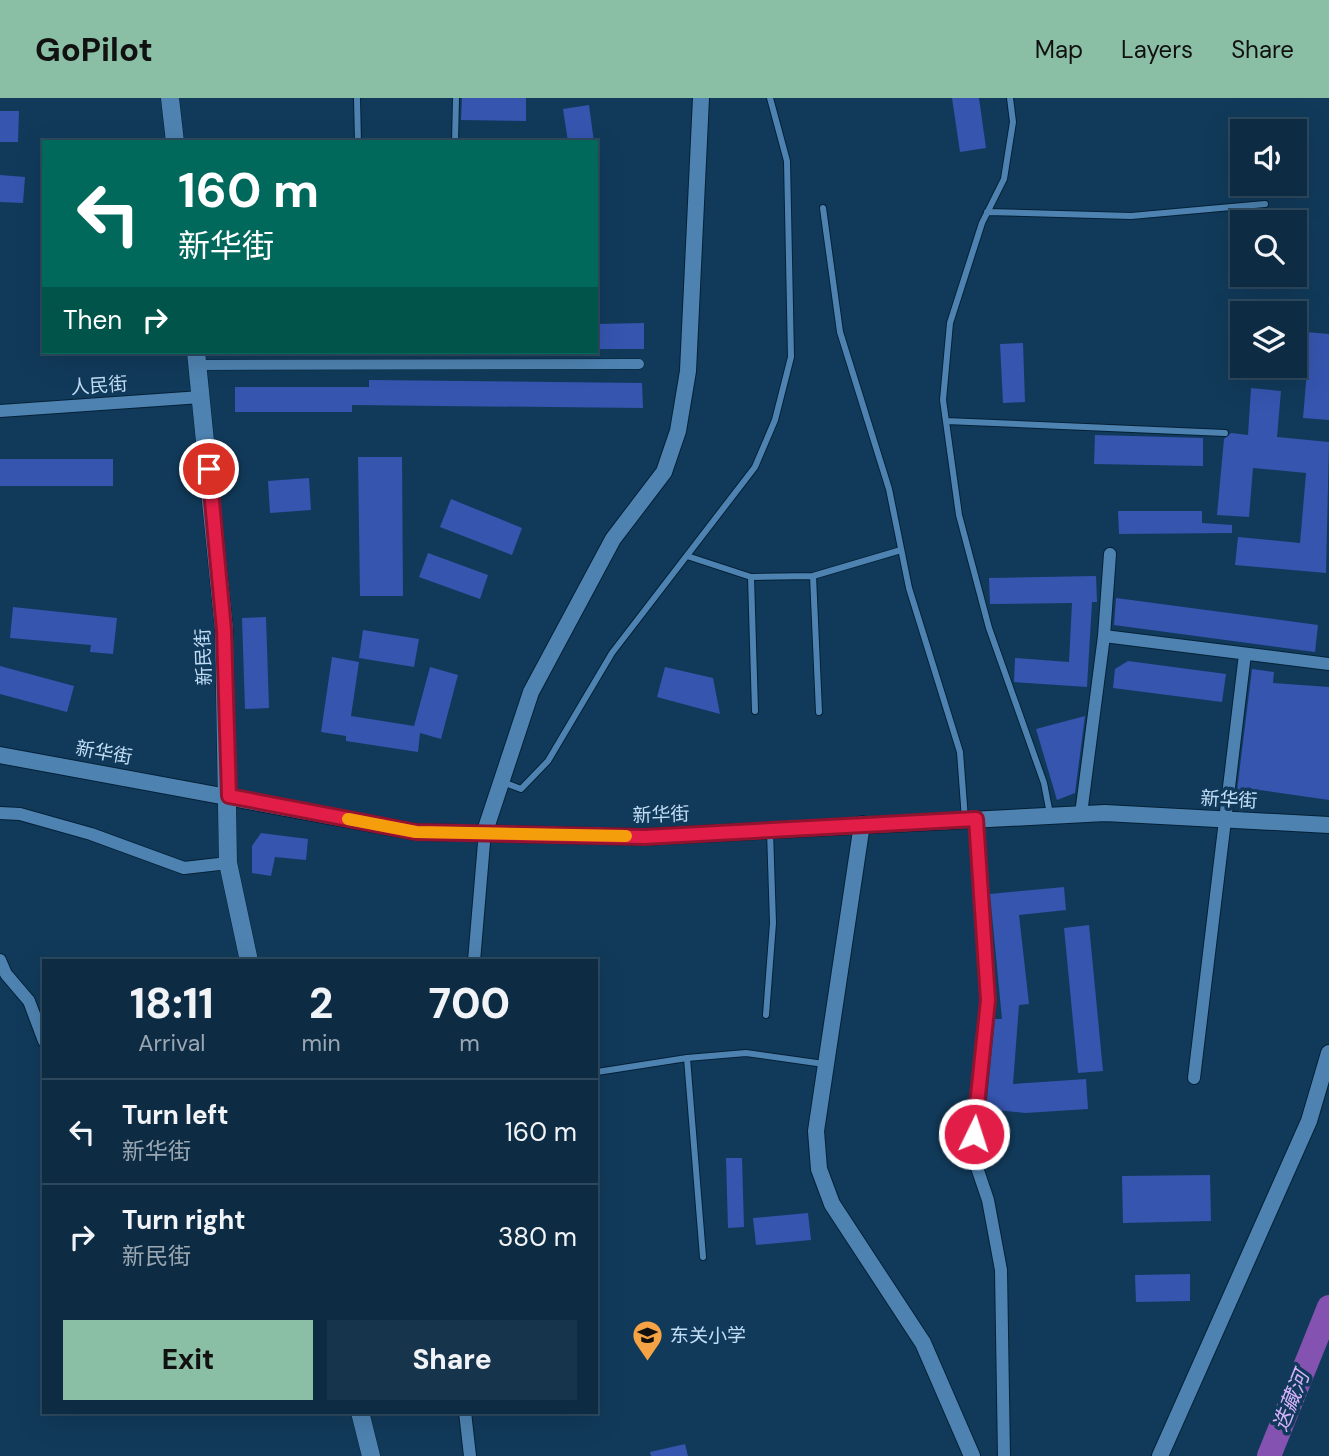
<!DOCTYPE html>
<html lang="en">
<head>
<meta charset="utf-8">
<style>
  :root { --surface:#0d2c44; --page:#16344b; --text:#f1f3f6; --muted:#9aa7b2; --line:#2d485d; --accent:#8abfa5 }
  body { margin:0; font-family:"DM Sans","Noto Sans SC",sans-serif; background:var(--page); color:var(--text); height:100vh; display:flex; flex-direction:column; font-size:26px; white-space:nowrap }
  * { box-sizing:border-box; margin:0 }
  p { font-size:23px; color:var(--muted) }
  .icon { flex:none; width:38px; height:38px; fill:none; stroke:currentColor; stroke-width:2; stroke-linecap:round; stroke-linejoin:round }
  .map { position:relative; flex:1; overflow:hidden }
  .sheet { position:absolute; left:42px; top:861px; width:556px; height:455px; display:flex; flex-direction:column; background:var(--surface); border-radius:0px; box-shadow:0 7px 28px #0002,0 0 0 2px var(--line) }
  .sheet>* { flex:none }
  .hud { position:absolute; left:42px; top:42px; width:556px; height:214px; border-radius:0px; box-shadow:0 7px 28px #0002,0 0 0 2px var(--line); background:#00695c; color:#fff; overflow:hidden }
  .buttons { position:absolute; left:1230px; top:21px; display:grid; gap:14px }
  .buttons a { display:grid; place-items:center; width:77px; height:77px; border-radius:0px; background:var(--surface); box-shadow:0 7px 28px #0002,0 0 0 2px var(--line); font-size:35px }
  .pin { position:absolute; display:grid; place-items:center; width:60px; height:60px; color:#fff; margin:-30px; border:4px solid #fff; border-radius:50%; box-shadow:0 2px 7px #0007 }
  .me { position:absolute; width:77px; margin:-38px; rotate:4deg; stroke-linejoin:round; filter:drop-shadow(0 0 5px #0008) }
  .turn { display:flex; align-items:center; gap:24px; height:147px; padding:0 21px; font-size:32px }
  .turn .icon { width:91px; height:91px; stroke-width:2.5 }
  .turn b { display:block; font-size:49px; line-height:60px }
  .then { display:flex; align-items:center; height:66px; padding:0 21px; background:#0003; gap:14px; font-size:26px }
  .eta { display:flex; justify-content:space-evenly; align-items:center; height:119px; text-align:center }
  .eta b { font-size:42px; font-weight:800; line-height:49px }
  .primary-button { display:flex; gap:14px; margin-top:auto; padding:14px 21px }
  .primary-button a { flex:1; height:80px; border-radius:0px; background:var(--accent); color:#111; font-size:28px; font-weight:800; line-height:80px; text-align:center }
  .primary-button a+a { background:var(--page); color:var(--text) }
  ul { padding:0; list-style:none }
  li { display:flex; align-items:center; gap:21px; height:105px; padding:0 21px; border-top:2px solid var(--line) }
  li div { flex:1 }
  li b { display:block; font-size:26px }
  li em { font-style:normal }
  header { display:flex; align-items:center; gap:42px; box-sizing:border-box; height:98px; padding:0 35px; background:var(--accent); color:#111 }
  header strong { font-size:33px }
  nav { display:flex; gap:38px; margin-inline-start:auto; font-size:24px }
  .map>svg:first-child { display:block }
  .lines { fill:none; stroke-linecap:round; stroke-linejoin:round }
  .river { stroke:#8453b1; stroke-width:24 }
  .building { fill:#3555af }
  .service-casing { stroke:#042137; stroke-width:8 }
  .pedestrian-casing { stroke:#042137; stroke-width:11 }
  .minor-casing { stroke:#042137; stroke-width:14 }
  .tertiary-casing { stroke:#042137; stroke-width:18 }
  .secondary-casing { stroke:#042137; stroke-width:19 }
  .service { stroke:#4e83b1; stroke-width:6 }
  .pedestrian { stroke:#4e83b1; stroke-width:10 }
  .minor { stroke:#4e83b1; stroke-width:12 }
  .tertiary { stroke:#4e83b1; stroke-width:16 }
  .secondary { stroke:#4e83b1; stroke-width:18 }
  .route-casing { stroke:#92132f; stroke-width:18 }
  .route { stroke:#e11d48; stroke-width:12 }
  .slow { stroke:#f59e0b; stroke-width:12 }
  .labels { text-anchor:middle; stroke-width:7; stroke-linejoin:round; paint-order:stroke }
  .street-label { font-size:19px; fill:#c2def7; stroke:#113a5a }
  .poi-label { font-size:19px; fill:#c2def7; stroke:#113a5a; text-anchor:start }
  .water-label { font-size:21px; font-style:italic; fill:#d6b3fc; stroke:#113a5a }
</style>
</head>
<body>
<header>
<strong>GoPilot</strong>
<nav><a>Map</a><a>Layers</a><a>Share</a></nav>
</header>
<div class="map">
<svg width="1329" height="1358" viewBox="0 0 1329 1358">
  <rect width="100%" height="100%" fill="#113a5a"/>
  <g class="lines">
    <path class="river" d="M 1269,1358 L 1329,1209"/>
  </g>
  <path class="building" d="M 462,0 L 526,0 L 526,23 L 461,22 Z
    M 952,0 L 979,0 L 986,50 L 960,54 Z
    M 589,7 L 594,44 L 568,44 L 563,11 Z
    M 0,13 L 19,13 L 18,44 L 0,44 Z
    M 0,77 L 25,79 L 23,105 L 0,104 Z
    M 644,225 L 644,251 L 597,251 L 597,226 Z
    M 1295,233 L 1329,236 L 1329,322 L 1303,320 L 1308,261 L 1295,260 Z
    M 1023,245 L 1025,304 L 1003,305 L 1000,246 Z
    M 369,282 L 642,285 L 643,310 L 352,307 L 352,314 L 235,314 L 235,289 L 369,289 Z
    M 1251,290 L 1281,293 L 1277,339 L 1329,344 L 1326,475 L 1235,467 L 1238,439 L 1300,445 L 1306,375 L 1253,370 L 1249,419 L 1217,417 L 1224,341 L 1231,335 L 1248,337 Z
    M 1095,337 L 1203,340 L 1203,368 L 1094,366 Z
    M 358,359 L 402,359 L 403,498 L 360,498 Z
    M 0,361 L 113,361 L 113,388 L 0,388 Z
    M 309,380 L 311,412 L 270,415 L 268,383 Z
    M 451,401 L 522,430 L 512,457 L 440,429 Z
    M 1118,413 L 1202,413 L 1202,425 L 1232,427 L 1232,435 L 1119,436 Z
    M 428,455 L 488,477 L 480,501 L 419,479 Z
    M 1096,478 L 1097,504 L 1092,504 L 1087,589 L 1014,584 L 1015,560 L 1069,564 L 1072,505 L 990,506 L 989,480 Z
    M 1116,500 L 1318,527 L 1315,554 L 1114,527 Z
    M 13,509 L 117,520 L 113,556 L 90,554 L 91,547 L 10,540 Z
    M 266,519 L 269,610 L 245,611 L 242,520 Z
    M 363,532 L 419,541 L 414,569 L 359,560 Z
    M 332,559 L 359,564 L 351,618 L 414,628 L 430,569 L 458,577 L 441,641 L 420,635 L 418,654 L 346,643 L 346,638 L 321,634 Z
    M 1128,563 L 1226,576 L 1222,604 L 1113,590 L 1115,571 Z
    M 0,568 L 74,588 L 67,614 L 0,596 Z
    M 665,569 L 713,580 L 720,616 L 657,599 Z
    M 1252,571 L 1274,574 L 1273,585 L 1329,589 L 1329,702 L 1260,692 L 1259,704 L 1236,701 Z
    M 1085,618 L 1075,695 L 1057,702 L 1036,631 Z
    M 261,735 L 308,741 L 306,762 L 275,759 L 271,778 L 252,775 L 252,748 Z
    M 1064,789 L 1066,812 L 1019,817 L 1029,906 L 1019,907 L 1013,986 L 1086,981 L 1088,1011 L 1025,1015 L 986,1011 L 995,921 L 1002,921 L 990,796 Z
    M 1089,827 L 1103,973 L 1078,975 L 1064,830 Z
    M 726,1060 L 742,1060 L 744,1129 L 728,1130 Z
    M 1210,1077 L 1211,1123 L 1123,1125 L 1122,1078 Z
    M 808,1115 L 811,1142 L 756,1147 L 753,1120 Z
    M 1190,1176 L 1190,1203 L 1136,1204 L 1135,1177 Z
    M 685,1346 L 688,1358 L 651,1358 L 650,1354 Z"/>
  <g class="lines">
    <defs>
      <path id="service" d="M 357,0 L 358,44
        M 1010,0 L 1013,24 L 1004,81 L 982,125 L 950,225 L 943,302 L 959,417 L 989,530 L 1044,685 L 1050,716
        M 455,44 L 456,0
        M 823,110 L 840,234 L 889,391 L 909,490 L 960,654 L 965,721
        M 987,114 L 1131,118 L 1265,106
        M 946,323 L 1225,335
        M 687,458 L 751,479 L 755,613
        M 813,478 L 901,452
        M 751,479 L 813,478 L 819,614
        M 503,684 L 521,691 L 548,663 L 612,555 L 755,369 L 775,322 L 791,259 L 787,63 L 770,0
        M 766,917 L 773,825 L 770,733
        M 687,960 L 703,1159
        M 597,974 L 687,960 L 746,955 L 824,966"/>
      <path id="pedestrian" d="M 197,267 L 639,266"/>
      <path id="minor" d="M 0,313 L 201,299
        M 1104,538 L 1329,566
        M 0,715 L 20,716 L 91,736 L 184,770 L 228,765
        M 1081,716 L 1104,538 L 1110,456
        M 976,721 L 988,902 L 973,1058 L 988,1102 L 1001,1172 L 1004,1358
        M 0,862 L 6,876 L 29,903 L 44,943
        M 474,863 L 485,733
        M 1194,980 L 1245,556
        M 465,1314 L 470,1358"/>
      <path id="tertiary" d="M 0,657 L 416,734 L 644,739 L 1105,715 L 1329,727
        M 862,726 L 816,1033 L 819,1071 L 832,1106 L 923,1245 L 972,1358
        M 485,733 L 531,594 L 613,441 L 664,374 L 678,333 L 688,273 L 701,0
        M 1160,1358 L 1309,1023 L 1329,955"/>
      <path id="secondary" d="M 170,0 L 175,44
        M 196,254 L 224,532 L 228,765 L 249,863
        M 360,1314 L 371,1358"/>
    </defs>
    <use href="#service" class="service-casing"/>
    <use href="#pedestrian" class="pedestrian-casing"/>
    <use href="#minor" class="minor-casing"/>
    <use href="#tertiary" class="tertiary-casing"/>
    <use href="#secondary" class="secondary-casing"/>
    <use href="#service" class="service"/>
    <use href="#pedestrian" class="pedestrian"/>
    <use href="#minor" class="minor"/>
    <use href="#tertiary" class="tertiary"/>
    <use href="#secondary" class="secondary"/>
  </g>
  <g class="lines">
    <defs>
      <path id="route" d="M 209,371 L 224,532 L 229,698 L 416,734 L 644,739 L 976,721 L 988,902 L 974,1036"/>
    </defs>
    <use href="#route" class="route-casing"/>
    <use href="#route" class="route"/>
    <path class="slow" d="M 348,721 L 416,734 L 626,738"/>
  </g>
  <defs>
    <symbol id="school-pin" viewBox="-11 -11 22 30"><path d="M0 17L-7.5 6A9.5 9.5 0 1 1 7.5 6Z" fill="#f5a345" stroke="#113a5a"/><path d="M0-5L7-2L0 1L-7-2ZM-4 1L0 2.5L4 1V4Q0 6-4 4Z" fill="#111"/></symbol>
  </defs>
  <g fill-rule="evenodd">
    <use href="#school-pin" x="630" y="1220" width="35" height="47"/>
  </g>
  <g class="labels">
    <g class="street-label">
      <text transform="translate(99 287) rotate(-4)" y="7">人民街</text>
      <text transform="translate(203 559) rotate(-92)" y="7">新民街</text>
      <text transform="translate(104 654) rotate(10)" y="7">新华街</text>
      <text transform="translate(1229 701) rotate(3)" y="7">新华街</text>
      <text transform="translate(661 716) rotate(-2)" y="7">新华街</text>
    </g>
    <g class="poi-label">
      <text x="670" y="1244">东关小学</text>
    </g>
    <g class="water-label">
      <text transform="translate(1291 1303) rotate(-68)" y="7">迭藏河</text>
    </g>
  </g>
</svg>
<div class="buttons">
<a><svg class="icon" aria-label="sound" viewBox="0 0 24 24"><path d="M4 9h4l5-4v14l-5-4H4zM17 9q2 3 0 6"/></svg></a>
<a><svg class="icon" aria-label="search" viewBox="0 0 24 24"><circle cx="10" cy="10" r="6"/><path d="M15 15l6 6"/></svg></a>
<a><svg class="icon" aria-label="layers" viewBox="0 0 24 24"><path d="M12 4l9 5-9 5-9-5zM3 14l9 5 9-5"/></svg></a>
</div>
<div class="pin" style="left:209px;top:371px;background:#d93025"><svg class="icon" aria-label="arrive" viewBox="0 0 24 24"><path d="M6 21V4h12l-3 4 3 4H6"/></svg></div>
<svg class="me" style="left:974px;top:1036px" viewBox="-20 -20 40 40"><circle r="17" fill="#e11d48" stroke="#fff" stroke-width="3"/><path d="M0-11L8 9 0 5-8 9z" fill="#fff"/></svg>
<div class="hud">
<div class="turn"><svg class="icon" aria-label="left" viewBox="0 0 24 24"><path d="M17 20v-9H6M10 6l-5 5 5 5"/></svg><div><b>160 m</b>新华街</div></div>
<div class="then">Then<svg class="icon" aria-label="right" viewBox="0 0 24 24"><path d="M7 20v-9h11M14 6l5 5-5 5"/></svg></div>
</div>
<section class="sheet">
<div class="eta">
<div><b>18:11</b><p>Arrival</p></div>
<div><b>2</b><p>min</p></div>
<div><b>700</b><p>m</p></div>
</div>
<ul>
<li><svg class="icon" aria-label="left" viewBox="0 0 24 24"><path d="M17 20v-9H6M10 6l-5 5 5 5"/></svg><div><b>Turn left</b><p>新华街</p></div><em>160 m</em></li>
<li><svg class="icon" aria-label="right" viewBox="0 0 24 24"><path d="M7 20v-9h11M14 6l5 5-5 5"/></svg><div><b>Turn right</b><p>新民街</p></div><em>380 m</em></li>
</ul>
<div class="primary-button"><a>Exit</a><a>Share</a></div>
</section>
</div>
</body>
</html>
